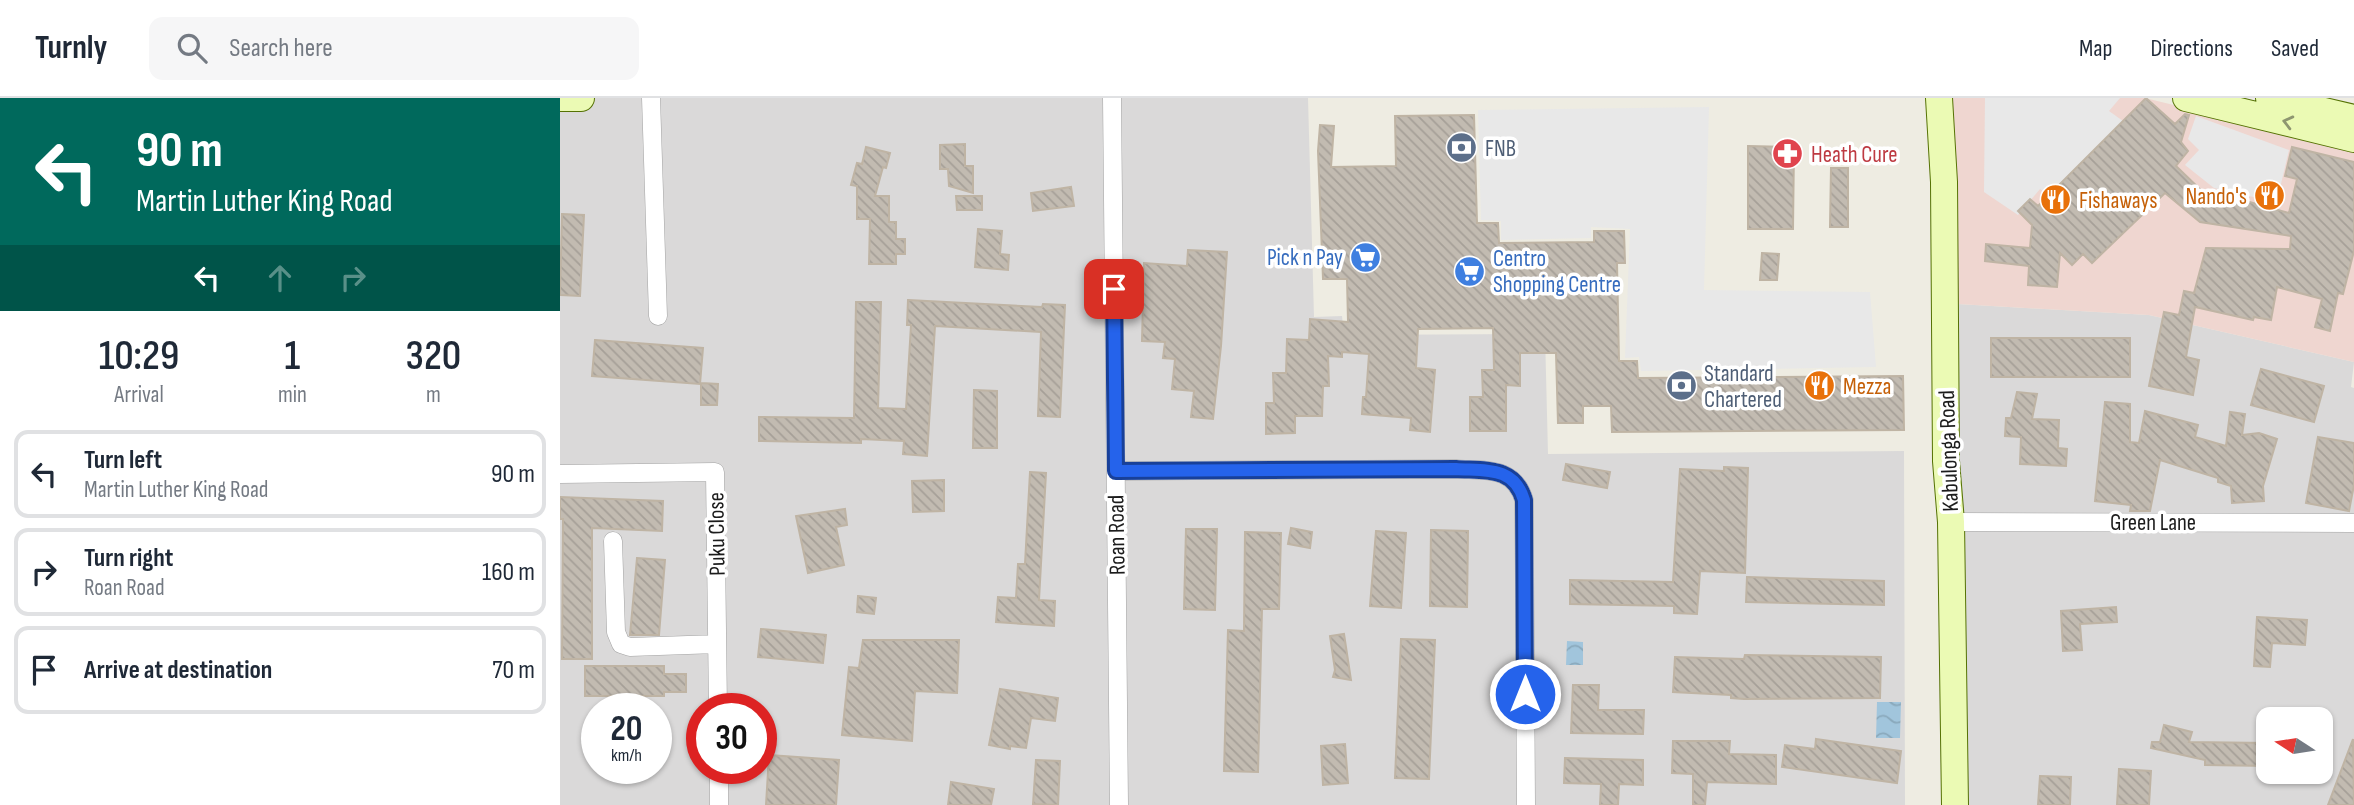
<!DOCTYPE html>
<html lang="en">
<head>
<meta charset="utf-8">
<style>
  :root { --surface:#fff; --page:#f6f6f7; --text:#1f2937; --muted:#747a83; --line:#e0e1e3 }
  body { margin:0; font-family:"Sofia Sans Condensed",sans-serif; background:var(--page); color:var(--text); height:100vh; display:flex; flex-direction:column; font-size:26px; white-space:nowrap }
  * { box-sizing:border-box; margin:0 }
  p { font-size:23px; color:var(--muted) }
  .icon { flex:none; width:38px; height:38px; fill:none; stroke:currentColor; stroke-width:2; stroke-linecap:round; stroke-linejoin:round }
  .map { position:relative; flex:1; overflow:hidden }
  .sheet { display:flex; flex-direction:column; background:var(--surface); width:560px }
  .sheet>* { flex:none }
  .hud { background:#00695c; color:#fff; overflow:hidden }
  .needle { width:46px; rotate:282deg }
  .controls { position:absolute; left:1696px; top:609px; display:grid; gap:14px }
  .controls a { display:grid; place-items:center; width:77px; height:77px; border-radius:14px; background:var(--surface); box-shadow:0 2px 5px #0004; font-size:35px }
  .speed { position:absolute; left:21px; top:595px; display:flex; gap:14px; font-size:35px; font-weight:700; text-align:center }
  .speed>* { display:grid; place-content:center; width:91px; height:91px; border-radius:50%; background:var(--surface); box-shadow:0 2px 5px #0004; line-height:1 }
  .speed small { font-size:18px; font-weight:400 }
  .speed .limit { border:10px solid #d22; background:#fff; color:#111 }
  .pin { position:absolute; display:grid; place-items:center; width:60px; height:60px; color:#fff; margin:-30px; border-radius:14px; box-shadow:0 4px 10px #0006 }
  .me { position:absolute; width:77px; margin:-38px; rotate:0deg; stroke-linejoin:round; filter:drop-shadow(0 0 5px #0008) }
  .turn { display:flex; align-items:center; gap:24px; height:147px; padding:0 21px; font-size:32px }
  .turn .icon { width:91px; height:91px; stroke-width:2.5 }
  .turn b { display:block; font-size:49px; line-height:60px }
  .lanes { display:flex; align-items:center; height:66px; padding:0 21px; background:#0003; justify-content:center; gap:35px; direction:ltr }
  .lanes .off { opacity:.35 }
  .eta { display:flex; justify-content:space-evenly; align-items:center; height:119px; text-align:center }
  .eta b { font-size:42px; font-weight:600; line-height:49px }
  ul { padding:0; list-style:none }
  li { display:flex; align-items:center; gap:21px; height:88px; margin:0 14px 10px; padding:0 7px; border:4px solid var(--line); border-radius:14px }
  li div { flex:1 }
  li b { display:block; font-size:26px }
  li em { font-style:normal }
  header { display:flex; align-items:center; gap:42px; box-sizing:border-box; height:98px; padding:0 35px; background:var(--surface); border-bottom:2px solid var(--line) }
  header strong { font-size:33px }
  nav { display:flex; gap:38px; margin-inline-start:auto; font-size:24px }
  .search { width:490px; height:63px; background:var(--page); display:flex; align-items:center; gap:18px; box-sizing:border-box; padding:0 24px; border-radius:14px; color:var(--muted); font-size:26px }
  main { display:flex; flex:1; min-height:0 }
  .map>svg:first-child { display:block }
  .residential { fill:#dad9d9; fill-rule:evenodd }
  .commercial { fill:#efd6d0 }
  .parking { fill:#e8e8e8 }
  .water { fill:url(#water-waves) }
  .building { fill:url(#building-back-hatch); stroke:#bfb4a4; stroke-width:2 }
  .lines { fill:none; stroke-linecap:round; stroke-linejoin:round }
  .street-casing { stroke:#a3a3a3; stroke-width:19 }
  .secondary-casing { stroke:#557204; stroke-width:28 }
  .street { stroke:#fff; stroke-width:18 }
  .secondary { stroke:#ebfab4; stroke-width:26 }
  .oneway { stroke:#8e9670 }
  .route-casing { stroke:#184099; stroke-width:18 }
  .route { stroke:#2563eb; stroke-width:12 }
  .labels { text-anchor:middle; stroke-width:7; stroke-linejoin:round; paint-order:stroke }
  .service-label { font-size:23px; fill:#4e5e75; stroke:#fff; text-anchor:start }
  .health-label { font-size:23px; fill:#be3a42; stroke:#fff; text-anchor:start }
  .food-label { font-size:23px; fill:#c56008; stroke:#fff; text-anchor:start }
  .shop-label { font-size:23px; fill:#366cbe; stroke:#fff; text-anchor:end }
  .street-label { font-size:23px; fill:#1c1c1c; stroke:#fff }
</style>
</head>
<body>
<header>
<strong>Turnly</strong>
<div class="search"><svg class="icon" aria-label="search" viewBox="0 0 24 24"><circle cx="10" cy="10" r="6"/><path d="M15 15l6 6"/></svg>Search here</div>
<nav><a>Map</a><a>Directions</a><a>Saved</a></nav>
</header>
<main>
<section class="sheet">
<div class="hud">
<div class="turn"><svg class="icon" aria-label="left" viewBox="0 0 24 24"><path d="M17 20v-9H6M10 6l-5 5 5 5"/></svg><div><b>90 m</b>Martin Luther King Road</div></div>
<div class="lanes"><svg class="icon" aria-label="left" viewBox="0 0 24 24"><path d="M17 20v-9H6M10 6l-5 5 5 5"/></svg><svg class="icon off" aria-label="ahead" viewBox="0 0 24 24"><path d="M12 20V5M6 11l6-6 6 6"/></svg><svg class="icon off" aria-label="right" viewBox="0 0 24 24"><path d="M7 20v-9h11M14 6l5 5-5 5"/></svg></div>
</div>
<div class="eta">
<div><b>10:29</b><p>Arrival</p></div>
<div><b>1</b><p>min</p></div>
<div><b>320</b><p>m</p></div>
</div>
<ul>
<li><svg class="icon" aria-label="left" viewBox="0 0 24 24"><path d="M17 20v-9H6M10 6l-5 5 5 5"/></svg><div><b>Turn left</b><p>Martin Luther King Road</p></div><em>90 m</em></li>
<li><svg class="icon" aria-label="right" viewBox="0 0 24 24"><path d="M7 20v-9h11M14 6l5 5-5 5"/></svg><div><b>Turn right</b><p>Roan Road</p></div><em>160 m</em></li>
<li><svg class="icon" aria-label="arrive" viewBox="0 0 24 24"><path d="M6 21V4h12l-3 4 3 4H6"/></svg><div><b>Arrive at destination</b></div><em>70 m</em></li>
</ul>
</section>
<div class="map">
<svg width="1794" height="707" viewBox="0 0 1794 707">
  <defs>
    <pattern id="water-waves" width="16" height="10" patternUnits="userSpaceOnUse" patternTransform="scale(1.75)"><rect width="16" height="10" fill="#a1c5dc"/><path d="M0 5q4-4 8 0t8 0" fill="none" stroke="#8aa9bc"/></pattern>
    <pattern id="building-back-hatch" width="6" height="6" patternUnits="userSpaceOnUse" patternTransform="scale(1.75)"><rect width="6" height="6" fill="#c2bbb1"/><path d="M-1 5l2 2M0 0l6 6M5-1l2 2" fill="none" stroke="#a6a098"/></pattern>
  </defs>
  <rect width="100%" height="100%" fill="#eeece2"/>
  <path class="residential" d="M 0,0 L 748,0 L 754,219 L 782,218 L 784,237 L 985,236 L 988,356 L 1344,353 L 1345,707 L 0,707 ZM 37,611 L 96,611 L 96,670 L 37,670 ZM 142,611 L 201,611 L 201,670 L 142,670 Z
    M 1398,206 L 1589,217 L 1794,264 L 1791,289 L 1794,290 L 1794,707 L 1404,707 ZM 1708,621 L 1760,621 L 1760,674 L 1708,674 Z"/>
  <path class="commercial" d="M 1391,0 L 1585,0 L 1794,51 L 1794,264 L 1589,217 L 1398,206 Z"/>
  <path class="parking" d="M 1425,0 L 1560,0 L 1549,13 L 1563,23 L 1490,98 L 1480,91 L 1458,117 L 1424,94 Z
    M 1149,9 L 1144,192 L 1310,194 L 1316,269 L 1081,273 L 1079,259 L 1065,260 L 1070,131 L 1031,129 L 1031,140 L 941,142 L 941,123 L 921,122 L 918,12 Z
    M 1636,18 L 1729,52 L 1720,90 L 1706,87 L 1702,101 L 1654,90 L 1625,67 L 1639,52 L 1628,41 Z"/>
  <path class="water" d="M 1007,543 L 1023,544 L 1023,567 L 1006,567 Z
    M 1317,604 L 1341,604 L 1340,640 L 1316,640 Z"/>
  <path class="building" d="M 1586,0 L 1615,26 L 1625,16 L 1629,17 L 1621,44 L 1628,53 L 1616,68 L 1646,97 L 1666,102 L 1668,98 L 1729,115 L 1737,81 L 1725,78 L 1732,49 L 1794,64 L 1794,153 L 1783,196 L 1778,195 L 1770,233 L 1755,229 L 1762,201 L 1717,189 L 1711,222 L 1694,219 L 1693,222 L 1635,209 L 1626,259 L 1639,262 L 1633,297 L 1589,288 L 1604,214 L 1619,217 L 1624,193 L 1634,195 L 1646,150 L 1730,151 L 1731,138 L 1640,124 L 1605,95 L 1532,165 L 1523,156 L 1512,167 L 1500,155 L 1497,189 L 1468,187 L 1469,168 L 1425,163 L 1426,146 L 1470,150 L 1472,127 L 1458,113 L 1470,101 L 1478,108 Z
    M 914,17 L 917,125 L 938,125 L 939,145 L 1034,144 L 1034,133 L 1064,133 L 1065,165 L 1057,165 L 1059,263 L 1077,263 L 1078,280 L 1343,278 L 1344,332 L 1052,334 L 1051,308 L 1023,308 L 1023,325 L 998,325 L 996,255 L 960,255 L 960,288 L 946,287 L 946,333 L 910,333 L 910,299 L 923,299 L 922,272 L 934,272 L 933,230 L 858,231 L 856,270 L 875,272 L 870,334 L 850,332 L 851,320 L 802,316 L 803,299 L 806,299 L 809,256 L 782,254 L 782,259 L 768,258 L 769,288 L 763,288 L 762,318 L 735,318 L 735,335 L 706,336 L 706,305 L 714,305 L 713,275 L 726,275 L 727,241 L 749,242 L 750,221 L 788,224 L 787,181 L 763,181 L 758,53 L 760,27 L 774,28 L 771,69 L 836,68 L 835,18 Z
    M 405,46 L 405,68 L 413,68 L 413,95 L 389,88 L 388,71 L 380,71 L 380,47 Z
    M 1188,48 L 1234,49 L 1233,131 L 1188,131 Z
    M 306,49 L 330,55 L 326,70 L 323,69 L 315,98 L 329,98 L 329,124 L 336,124 L 336,141 L 345,141 L 345,156 L 336,156 L 336,166 L 309,166 L 310,121 L 297,121 L 297,88 L 291,87 L 297,65 L 302,66 Z
    M 1271,70 L 1288,70 L 1288,129 L 1270,129 Z
    M 511,89 L 514,108 L 473,113 L 471,95 Z
    M 396,98 L 422,98 L 422,112 L 397,112 Z
    M 2,116 L 24,117 L 20,198 L 0,197 Z
    M 418,131 L 442,133 L 440,156 L 449,157 L 448,172 L 415,169 Z
    M 628,152 L 667,154 L 661,248 L 653,321 L 631,319 L 634,293 L 612,291 L 615,261 L 603,260 L 605,244 L 582,243 L 584,165 L 627,168 Z
    M 1202,155 L 1219,156 L 1217,182 L 1200,182 Z
    M 348,202 L 482,209 L 483,206 L 505,207 L 500,319 L 478,318 L 481,234 L 375,228 L 367,358 L 343,356 L 344,343 L 301,341 L 301,345 L 199,343 L 199,319 L 294,320 L 296,204 L 321,204 L 318,310 L 346,311 L 351,227 L 347,227 Z
    M 1431,240 L 1570,240 L 1570,279 L 1431,279 Z
    M 35,242 L 143,250 L 140,286 L 32,278 Z
    M 1701,271 L 1764,288 L 1754,324 L 1691,307 Z
    M 141,285 L 158,286 L 157,307 L 141,307 Z
    M 414,292 L 437,293 L 437,350 L 413,350 Z
    M 1457,294 L 1477,296 L 1472,321 L 1499,322 L 1498,350 L 1507,351 L 1506,368 L 1460,366 L 1461,339 L 1445,338 L 1446,320 L 1451,320 Z
    M 1545,304 L 1570,306 L 1570,344 L 1579,345 L 1585,313 L 1638,327 L 1635,339 L 1666,348 L 1670,314 L 1685,316 L 1682,337 L 1699,335 L 1717,341 L 1703,388 L 1704,403 L 1672,405 L 1671,388 L 1658,384 L 1658,380 L 1600,362 L 1590,413 L 1570,413 L 1571,407 L 1535,403 Z
    M 1758,339 L 1794,345 L 1794,387 L 1789,413 L 1746,405 Z
    M 1006,366 L 1050,374 L 1047,390 L 1003,382 Z
    M 1164,369 L 1188,370 L 1185,475 L 1140,473 L 1137,516 L 1114,515 L 1114,508 L 1010,506 L 1010,482 L 1113,484 L 1120,371 L 1164,373 Z
    M 470,374 L 486,375 L 479,502 L 495,503 L 494,528 L 436,524 L 438,499 L 456,500 L 458,466 L 465,466 Z
    M 384,382 L 384,413 L 353,414 L 352,383 Z
    M 0,399 L 103,403 L 102,433 L 32,430 L 32,561 L 2,561 L 3,421 L 0,421 Z
    M 285,411 L 287,427 L 276,429 L 284,467 L 248,475 L 236,418 Z
    M 731,430 L 752,434 L 750,450 L 728,446 Z
    M 626,431 L 657,431 L 655,512 L 624,511 Z
    M 871,432 L 908,433 L 907,509 L 870,508 Z
    M 816,433 L 846,435 L 841,510 L 810,508 Z
    M 685,434 L 721,435 L 719,511 L 702,511 L 698,674 L 664,673 L 668,532 L 684,533 Z
    M 77,460 L 105,462 L 99,537 L 70,537 Z
    M 1187,479 L 1324,483 L 1324,507 L 1186,504 Z
    M 298,498 L 316,500 L 314,516 L 297,514 Z
    M 1556,509 L 1557,524 L 1520,526 L 1522,552 L 1503,553 L 1501,513 Z
    M 1697,519 L 1747,522 L 1745,547 L 1712,545 L 1710,569 L 1694,568 Z
    M 201,531 L 266,537 L 263,565 L 198,559 Z
    M 784,536 L 791,582 L 773,579 L 775,572 L 770,538 Z
    M 841,541 L 875,542 L 869,681 L 835,680 Z
    M 303,542 L 399,542 L 397,595 L 355,593 L 352,643 L 282,637 L 289,569 L 299,570 Z
    M 1185,557 L 1321,559 L 1320,600 L 1184,601 L 1171,600 L 1171,597 L 1113,594 L 1115,559 L 1184,561 Z
    M 25,568 L 104,568 L 104,576 L 126,576 L 126,594 L 104,594 L 104,598 L 25,598 Z
    M 1013,587 L 1039,587 L 1038,612 L 1084,612 L 1083,636 L 1011,635 Z
    M 440,591 L 498,600 L 495,623 L 471,620 L 466,650 L 450,648 L 450,651 L 429,647 Z
    M 1604,627 L 1632,634 L 1629,644 L 1708,645 L 1708,668 L 1645,667 L 1645,662 L 1591,650 L 1592,644 L 1600,644 Z
    M 1256,641 L 1341,653 L 1337,685 L 1222,669 L 1225,647 L 1255,651 Z
    M 1793,641 L 1794,707 L 1768,707 Z
    M 1113,643 L 1170,643 L 1169,656 L 1216,657 L 1216,686 L 1147,684 L 1145,707 L 1133,707 L 1133,676 L 1112,675 Z
    M 785,646 L 788,685 L 763,687 L 761,648 Z
    M 209,657 L 279,662 L 276,707 L 206,707 Z
    M 1005,660 L 1083,662 L 1083,687 L 1059,686 L 1058,707 L 1040,707 L 1041,686 L 1004,685 Z
    M 476,662 L 500,663 L 498,707 L 473,706 Z
    M 1559,671 L 1591,673 L 1589,707 L 1557,707 Z
    M 1480,678 L 1511,679 L 1510,707 L 1478,707 Z
    M 391,684 L 434,691 L 431,707 L 388,707 Z"/>
  <g class="lines">
    <defs>
      <path id="street" d="M 91,0 L 98,218
        M 552,0 L 559,707
        M 556,373 L 896,371 C 926,373 954,368 964,402 L 966,707
        M 0,376 L 155,374 L 158,611
        M 1391,424 L 1794,425
        M 53,443 L 56,534 L 61,546 L 70,549 L 157,546
        M 159,670 L 159,707"/>
      <path id="secondary" d="M 0,0 L 21,0
        M 1379,0 L 1384,84 L 1386,363 L 1391,424 L 1395,707
        M 1626,0 L 1794,41
        M 1709,0 L 1794,20"/>
    </defs>
    <use href="#street" class="street-casing"/>
    <use href="#secondary" class="secondary-casing"/>
    <use href="#street" class="street"/>
    <use href="#secondary" class="secondary"/>
  </g>
  <defs><path id="oneway-chevron" d="M-2-3.5L2.5 0L-2 3.5" fill="none" stroke-width="1.6" stroke-linecap="round" stroke-linejoin="round" transform="scale(1.75)"/></defs>
  <use class="oneway" href="#oneway-chevron" transform="translate(1728 24) rotate(-166)"/>
  <g class="lines">
    <defs>
      <path id="route" d="M 554,191 L 556,373 L 896,371 C 926,373 954,368 964,402 L 965,596"/>
    </defs>
    <use href="#route" class="route-casing"/>
    <use href="#route" class="route"/>
  </g>
  <defs>
    <symbol id="bank-disc" viewBox="-11 -11 22 22"><circle r="9.5" fill="#5c6f8a" stroke="#fff"/><path d="M-6-4H6V4H-6ZM0-2.3a2.3 2.3 0 1 0 0 4.6a2.3 2.3 0 1 0 0-4.6Z" fill="#fff"/></symbol>
    <symbol id="pharmacy-disc" viewBox="-11 -11 22 22"><circle r="9.5" fill="#e0444e" stroke="#fff"/><path d="M-2-6h4v4h4v4h-4v4h-4v-4h-4v-4h4Z" fill="#fff"/></symbol>
    <symbol id="restaurant-disc" viewBox="-11 -11 22 22"><circle r="9.5" fill="#e8710a" stroke="#fff"/><path d="M-5-6h1v4h1v-4h1v4h1v-4h1v5L-1.5 .5V6h-2V.5L-5-1ZM5-6V6H3V1.5H1.5Q1.5-4 5-6Z" fill="#fff"/></symbol>
    <symbol id="supermarket-disc" viewBox="-11 -11 22 22"><circle r="9.5" fill="#3f7fe0" stroke="#fff"/><path d="M-6-5.5h2.5l.6 2H6L4.5 2H-2.5L-4.4-4H-6ZM-1.5 3.2a1.3 1.3 0 1 0 .1 0ZM3 3.2a1.3 1.3 0 1 0 .1 0Z" fill="#fff"/></symbol>
  </defs>
  <g fill-rule="evenodd">
    <use href="#bank-disc" x="884" y="32" width="35" height="35"/>
    <use href="#pharmacy-disc" x="1210" y="38" width="35" height="35"/>
    <use href="#restaurant-disc" x="1692" y="80" width="35" height="35"/>
    <use href="#restaurant-disc" x="1478" y="84" width="35" height="35"/>
    <use href="#supermarket-disc" x="788" y="142" width="35" height="35"/>
    <use href="#supermarket-disc" x="892" y="156" width="35" height="35"/>
    <use href="#bank-disc" x="1104" y="270" width="35" height="35"/>
    <use href="#restaurant-disc" x="1242" y="270" width="35" height="35"/>
  </g>
  <g class="labels">
    <g class="service-label">
      <text x="925" y="58">FNB</text>
      <text x="1144" y="283">Standard<tspan x="1144" dy="26">Chartered</tspan></text>
    </g>
    <g class="health-label">
      <text x="1251" y="64">Heath Cure</text>
    </g>
    <g class="food-label">
      <text x="1687" y="106" text-anchor="end">Nando's</text>
      <text x="1519" y="110">Fishaways</text>
      <text x="1283" y="296">Mezza</text>
    </g>
    <g class="shop-label">
      <text x="783" y="167">Pick n Pay</text>
      <text x="933" y="168" text-anchor="start">Centro<tspan x="933" dy="26">Shopping Centre</tspan></text>
    </g>
    <g class="street-label">
      <text transform="translate(1388 353) rotate(-92)" y="8">Kabulonga Road</text>
      <text x="1593" y="432">Green Lane</text>
      <text transform="translate(156 436) rotate(-91)" y="8">Puku Close</text>
      <text transform="translate(556 437) rotate(-91)" y="8">Roan Road</text>
    </g>
  </g>
</svg>
<div class="controls">
<a><svg class="needle" viewBox="-14 -14 28 28"><path d="M0-13l5 13h-10z" fill="#e53935"/><path d="M0 13l5-13h-10z" fill="#747a83"/></svg></a>
</div>
<div class="speed"><div>20<small>km/h</small></div><div class="limit">30</div></div>
<div class="pin" style="left:554px;top:191px;background:#d93025"><svg class="icon" aria-label="arrive" viewBox="0 0 24 24"><path d="M6 21V4h12l-3 4 3 4H6"/></svg></div>
<svg class="me" style="left:965px;top:596px" viewBox="-20 -20 40 40"><circle r="17" fill="#2563eb" stroke="#fff" stroke-width="3"/><path d="M0-11L8 9 0 5-8 9z" fill="#fff"/></svg>
</div>
</main>
</body>
</html>
